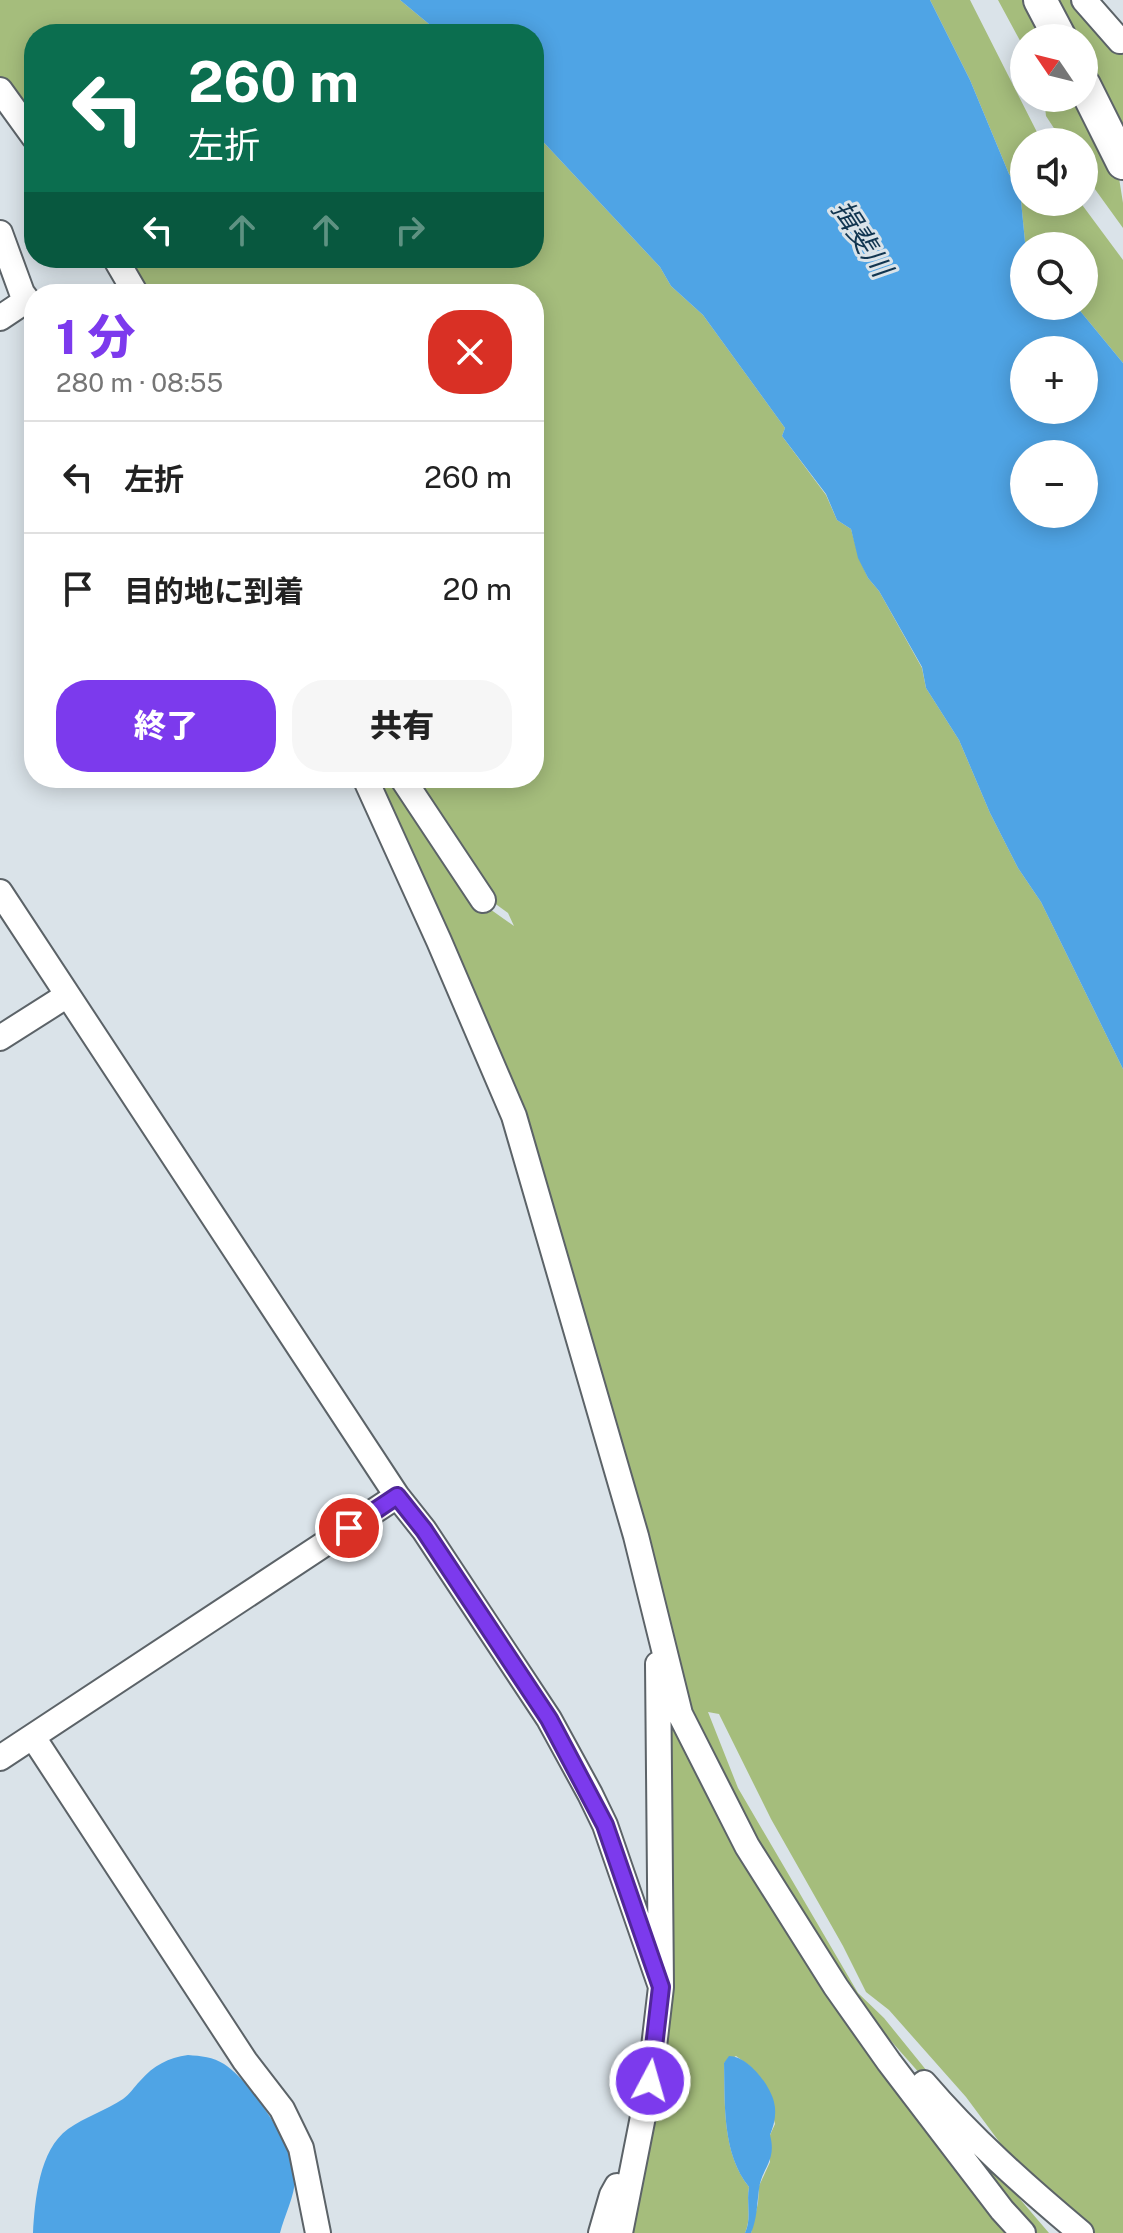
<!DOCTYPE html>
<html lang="ja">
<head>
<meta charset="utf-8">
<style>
  :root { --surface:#fff; --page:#f6f6f6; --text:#222; --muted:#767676; --line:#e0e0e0; --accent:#7c3aed }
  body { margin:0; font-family:"Public Sans","Noto Sans JP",sans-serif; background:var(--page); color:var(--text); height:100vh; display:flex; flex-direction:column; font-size:30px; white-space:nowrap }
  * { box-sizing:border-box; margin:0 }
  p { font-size:26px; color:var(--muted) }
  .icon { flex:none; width:44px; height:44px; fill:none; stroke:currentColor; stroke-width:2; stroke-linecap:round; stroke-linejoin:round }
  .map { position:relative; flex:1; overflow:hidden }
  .side { position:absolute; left:24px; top:284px; width:520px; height:504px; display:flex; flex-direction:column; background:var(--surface); border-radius:32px; box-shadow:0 4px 20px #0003 }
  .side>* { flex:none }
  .banner { position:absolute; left:24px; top:24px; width:520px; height:244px; border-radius:32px; box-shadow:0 4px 20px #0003; background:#0b6e4f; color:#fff; overflow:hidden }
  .needle { width:52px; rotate:305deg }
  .tools { position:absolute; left:1010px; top:24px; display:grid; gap:16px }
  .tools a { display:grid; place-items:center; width:88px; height:88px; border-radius:50%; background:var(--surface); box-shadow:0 4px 20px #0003; font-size:40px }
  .pin { position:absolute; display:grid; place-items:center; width:68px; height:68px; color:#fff; margin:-34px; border:4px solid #fff; border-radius:50%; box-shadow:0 2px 8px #0007 }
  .me { position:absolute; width:88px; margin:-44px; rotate:6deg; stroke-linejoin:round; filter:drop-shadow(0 0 6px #0008) }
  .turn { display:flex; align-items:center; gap:28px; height:168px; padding:0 32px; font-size:36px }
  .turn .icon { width:104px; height:104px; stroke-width:2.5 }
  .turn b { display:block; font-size:56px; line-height:68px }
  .lanes { display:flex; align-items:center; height:76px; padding:0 32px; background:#0003; justify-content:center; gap:40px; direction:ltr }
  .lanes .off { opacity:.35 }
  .round { display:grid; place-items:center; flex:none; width:84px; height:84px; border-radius:32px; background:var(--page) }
  .headline { display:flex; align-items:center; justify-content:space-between; height:136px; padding:0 32px }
  h1 { font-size:48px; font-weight:800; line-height:60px; color:var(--accent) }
  .button { display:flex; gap:16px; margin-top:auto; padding:16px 32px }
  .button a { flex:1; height:92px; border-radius:32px; background:var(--accent); color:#fff; font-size:32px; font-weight:800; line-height:92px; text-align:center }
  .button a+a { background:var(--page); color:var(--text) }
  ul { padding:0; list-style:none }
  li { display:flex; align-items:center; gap:24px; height:112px; padding:0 32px; border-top:2px solid var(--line) }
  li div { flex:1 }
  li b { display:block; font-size:30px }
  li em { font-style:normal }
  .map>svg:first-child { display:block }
  .green { fill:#a5bd7c }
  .water { fill:#4fa4e5; fill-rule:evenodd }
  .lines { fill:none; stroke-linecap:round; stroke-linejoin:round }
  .minor-casing { stroke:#5c6368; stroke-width:28 }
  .major-casing { stroke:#5c6368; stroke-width:36 }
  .minor { stroke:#fff; stroke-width:24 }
  .major { stroke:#fff; stroke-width:32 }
  .route-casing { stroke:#51269a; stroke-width:20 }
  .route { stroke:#7c3aed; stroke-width:14 }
  .labels { text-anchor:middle; stroke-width:6; stroke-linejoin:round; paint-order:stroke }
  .water-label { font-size:28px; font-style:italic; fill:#113550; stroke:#dae3e9 }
</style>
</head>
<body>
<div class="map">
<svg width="1123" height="2233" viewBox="0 0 1123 2233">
  <rect width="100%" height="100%" fill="#dae3e9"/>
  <path class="green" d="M 0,0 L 400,0 L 441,34 L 34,34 L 34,125 L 0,79 Z
    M 930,0 L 970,0 L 1042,142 L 1024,142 L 1024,202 L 1080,202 L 1123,260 L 1123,363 L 1076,306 L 1084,306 L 1084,246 L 1029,246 L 1025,242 L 1020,190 L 1009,174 L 970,80 Z
    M 998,0 L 1028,0 L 1048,38 L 1024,38 L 1024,48 Z
    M 1049,0 L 1077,0 L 1123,55 L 1123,140 L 1084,67 L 1084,38 L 1069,38 Z
    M 1044,98 L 1076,98 L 1119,178 L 1123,203 L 1123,228 L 1084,174 L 1084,142 L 1063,142 L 1046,116 Z
    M 534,132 L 660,267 L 671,286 L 703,315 L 785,428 L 782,436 L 826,495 L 837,520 L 851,529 L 859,558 L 868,578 L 879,591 L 922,668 L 926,688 L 959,740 L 990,813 L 1018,868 L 1041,902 L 1123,1069 L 1123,2233 L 1091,2233 L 1030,2183 L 966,2097 L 889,2010 L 866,1992 L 843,1946 L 771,1819 L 719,1714 L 708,1712 L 738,1788 L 858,1993 L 884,2018 L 961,2113 L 958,2117 L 877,2025 L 857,2010 L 752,1841 L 686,1708 L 691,1703 L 591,1349 L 374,778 L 397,778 L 480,902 L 514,926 L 508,913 L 486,897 L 409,778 L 534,778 L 534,294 L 145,294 L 124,258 L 534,258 Z
    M 677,1726 L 700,1779 L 1015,2233 L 751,2233 L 758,2203 L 759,2186 L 770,2162 L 770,2135 L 775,2124 L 765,2084 L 750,2066 L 736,2056 L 724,2063 C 725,2104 722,2153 749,2187 C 746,2203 752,2217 745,2233 L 630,2233 L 646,2160 L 667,1727 Z
    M 894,2052 L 1049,2233 L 1030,2233 Z"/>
  <path class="water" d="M 400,0 L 930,0 L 970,80 L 1009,174 L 1020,190 L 1025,242 L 1029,246 L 1024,246 L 1024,306 L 1076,306 L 1123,363 L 1123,1069 L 1041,902 L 1018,868 L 990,813 L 959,740 L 926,688 L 922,667 L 879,591 L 868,578 L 858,558 L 851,529 L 837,520 L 826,494 L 782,436 L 785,428 L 703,315 L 671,286 L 660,267 L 534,132 L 534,34 L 441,34 ZM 1024,350 L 1084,350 L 1084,410 L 1024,410 ZM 1024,454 L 1084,454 L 1084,514 L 1024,514 Z
    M 188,2055 C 201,2056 213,2057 224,2064 C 250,2080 295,2148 295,2179 C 295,2195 284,2217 280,2233 L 33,2233 C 35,2200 39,2150 68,2129 C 85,2117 106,2110 123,2099 C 130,2094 134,2087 140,2081 C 154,2065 168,2058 188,2055 Z
    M 729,2056 C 748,2056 770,2085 774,2102 C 777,2114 774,2125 770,2135 C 777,2161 762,2167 759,2189 C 757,2204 757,2219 751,2233 L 745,2233 C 752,2218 746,2203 749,2187 C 722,2153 725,2105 724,2063 Z"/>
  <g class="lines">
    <defs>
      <path id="minor" d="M 1084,0 L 1120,41
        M 0,90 L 34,137
        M 0,233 L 22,293 L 34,309
        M 115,258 L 136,294
        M 0,318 L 27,300
        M 365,778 L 439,941 L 514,1116 L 636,1536 L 680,1714 L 747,1846 L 836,1987 L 889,2062 L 1002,2210 L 1023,2233
        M 402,778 L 483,900
        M 0,892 L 397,1496 L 424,1530 L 549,1719 L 590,1794 L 605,1825 L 661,1987
        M 0,1038 L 66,996
        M 33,1737 L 245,2061 L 282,2109 L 301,2148 L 318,2233
        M 0,1758 L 397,1496
        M 924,2083 C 971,2138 1025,2186 1081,2233
        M 601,2233 L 612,2195 L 617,2186
        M 620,2233 L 650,2081 L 661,1987 L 658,1664"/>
      <path id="major" d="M 1040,0 L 1060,38
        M 1084,85 L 1123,163"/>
    </defs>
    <use href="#minor" class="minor-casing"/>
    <use href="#major" class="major-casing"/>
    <use href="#minor" class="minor"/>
    <use href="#major" class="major"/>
  </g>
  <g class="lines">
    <defs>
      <path id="route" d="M 349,1528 L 397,1496 L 424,1530 L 549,1719 L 605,1825 L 661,1987 L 650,2081"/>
    </defs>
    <use href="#route" class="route-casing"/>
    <use href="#route" class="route"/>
  </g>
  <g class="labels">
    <g class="water-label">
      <text transform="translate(862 238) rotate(57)" y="10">揖斐川</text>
    </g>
  </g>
</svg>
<div class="tools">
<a><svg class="needle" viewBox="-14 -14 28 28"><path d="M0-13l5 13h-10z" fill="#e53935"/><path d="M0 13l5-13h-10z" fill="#767676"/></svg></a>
<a><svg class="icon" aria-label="sound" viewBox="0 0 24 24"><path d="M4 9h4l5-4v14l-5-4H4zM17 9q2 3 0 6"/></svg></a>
<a><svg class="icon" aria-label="search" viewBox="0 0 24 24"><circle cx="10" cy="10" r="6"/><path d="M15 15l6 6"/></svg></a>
<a>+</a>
<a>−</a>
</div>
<div class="pin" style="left:349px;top:1528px;background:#d93025"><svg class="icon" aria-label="arrive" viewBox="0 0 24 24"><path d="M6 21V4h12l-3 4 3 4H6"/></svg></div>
<svg class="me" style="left:650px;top:2081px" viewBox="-20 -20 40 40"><circle r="17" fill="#7c3aed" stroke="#fff" stroke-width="3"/><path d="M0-11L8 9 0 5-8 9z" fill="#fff"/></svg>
<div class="banner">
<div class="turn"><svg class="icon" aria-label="left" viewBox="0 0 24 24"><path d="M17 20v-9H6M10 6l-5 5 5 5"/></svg><div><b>260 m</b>左折</div></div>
<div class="lanes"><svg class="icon" aria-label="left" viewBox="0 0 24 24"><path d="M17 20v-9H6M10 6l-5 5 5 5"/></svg><svg class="icon off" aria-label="ahead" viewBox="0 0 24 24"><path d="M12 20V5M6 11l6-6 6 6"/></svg><svg class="icon off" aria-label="ahead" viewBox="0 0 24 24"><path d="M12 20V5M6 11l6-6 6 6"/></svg><svg class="icon off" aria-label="right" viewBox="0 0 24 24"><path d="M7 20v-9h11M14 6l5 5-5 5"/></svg></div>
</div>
<section class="side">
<div class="headline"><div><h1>1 分</h1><p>280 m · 08:55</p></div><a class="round" style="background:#d93025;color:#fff"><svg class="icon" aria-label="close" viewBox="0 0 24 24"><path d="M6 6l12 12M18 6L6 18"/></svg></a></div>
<ul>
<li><svg class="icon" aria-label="left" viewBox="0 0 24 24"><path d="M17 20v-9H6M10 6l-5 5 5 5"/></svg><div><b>左折</b></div><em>260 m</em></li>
<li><svg class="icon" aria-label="arrive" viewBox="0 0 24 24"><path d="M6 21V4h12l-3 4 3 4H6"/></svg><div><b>目的地に到着</b></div><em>20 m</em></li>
</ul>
<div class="button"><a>終了</a><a>共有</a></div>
</section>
</div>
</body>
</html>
